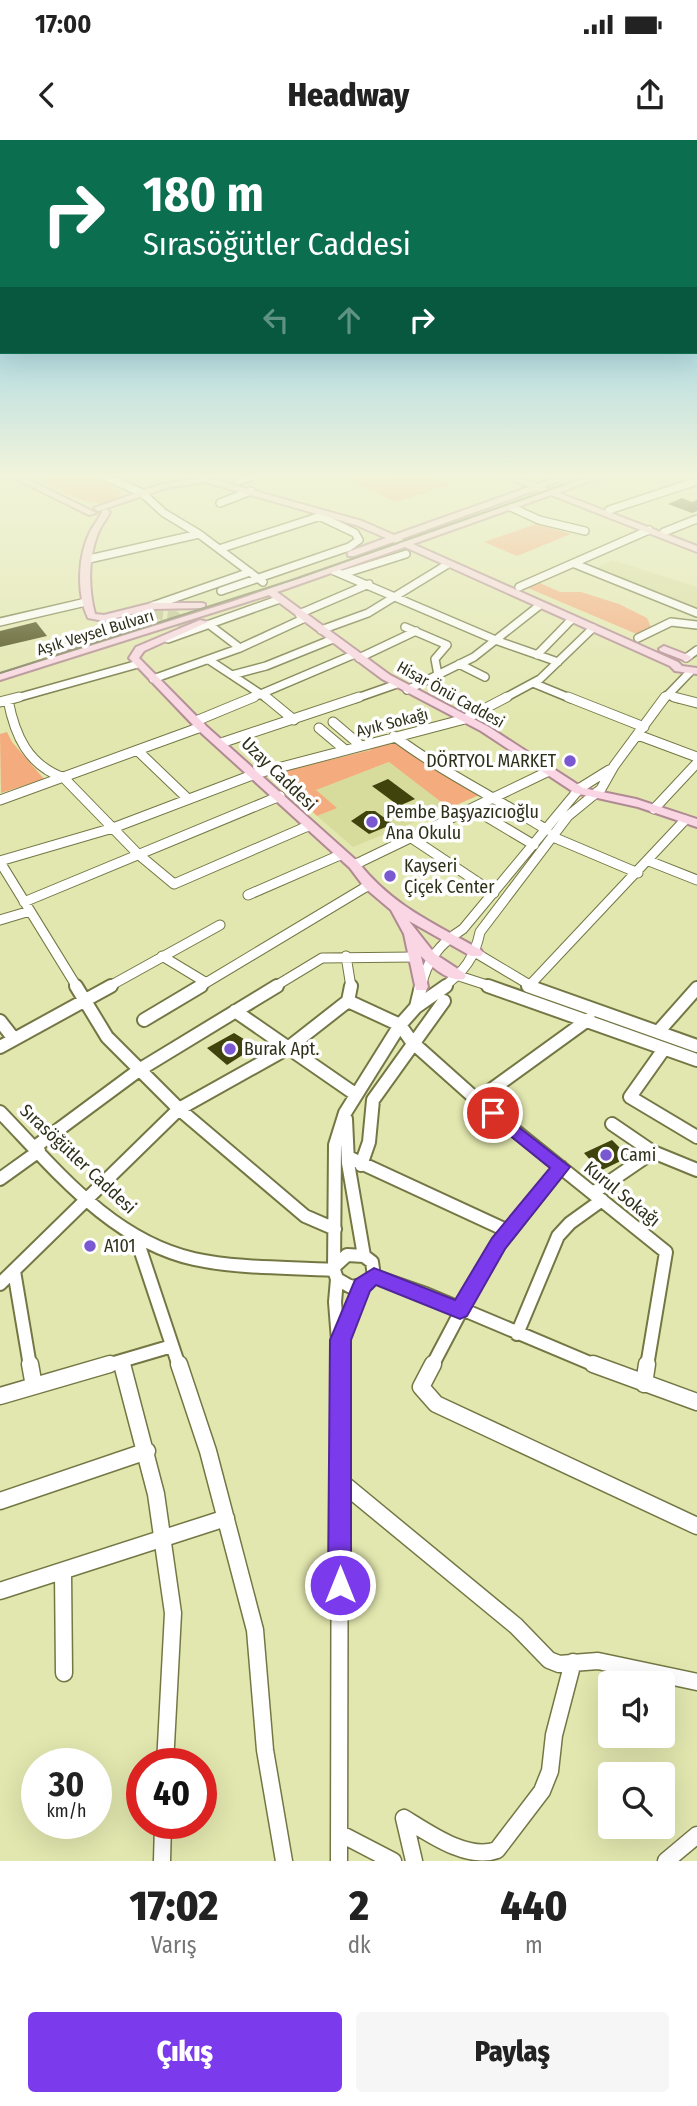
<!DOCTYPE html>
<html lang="tr">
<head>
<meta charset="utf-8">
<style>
  :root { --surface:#fff; --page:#f6f6f6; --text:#222; --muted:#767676; --accent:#7c3aed }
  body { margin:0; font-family:"Fira Sans Condensed",sans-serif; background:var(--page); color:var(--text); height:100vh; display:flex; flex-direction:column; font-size:26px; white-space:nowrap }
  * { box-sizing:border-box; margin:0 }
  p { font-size:23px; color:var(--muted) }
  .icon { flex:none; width:38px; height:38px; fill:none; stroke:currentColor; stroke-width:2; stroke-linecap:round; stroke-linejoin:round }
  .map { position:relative; height:1721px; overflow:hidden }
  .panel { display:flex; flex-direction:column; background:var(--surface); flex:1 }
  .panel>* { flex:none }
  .banner { position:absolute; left:0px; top:0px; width:698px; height:214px; box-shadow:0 7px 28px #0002; background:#0b6e4f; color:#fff; overflow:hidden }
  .controls { position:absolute; left:598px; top:1531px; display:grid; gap:14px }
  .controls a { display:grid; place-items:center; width:77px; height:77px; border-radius:7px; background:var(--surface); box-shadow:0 7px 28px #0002; font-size:35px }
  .speed { position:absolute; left:21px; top:1608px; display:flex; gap:14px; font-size:35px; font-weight:700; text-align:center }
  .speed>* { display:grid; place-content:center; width:91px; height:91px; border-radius:50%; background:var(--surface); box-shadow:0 7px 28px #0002; line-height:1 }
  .speed small { font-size:18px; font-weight:400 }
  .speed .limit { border:10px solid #d22; background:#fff; color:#111 }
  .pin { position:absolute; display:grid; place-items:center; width:60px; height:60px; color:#fff; margin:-30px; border:4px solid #fff; border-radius:50%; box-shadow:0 2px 7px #0007 }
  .me { position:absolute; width:77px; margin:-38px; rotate:0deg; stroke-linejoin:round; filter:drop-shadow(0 0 5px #0008) }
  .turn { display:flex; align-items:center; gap:24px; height:147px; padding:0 28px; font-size:32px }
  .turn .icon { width:91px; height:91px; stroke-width:2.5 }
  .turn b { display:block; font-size:49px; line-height:60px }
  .lanes { display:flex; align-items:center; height:66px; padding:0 28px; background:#0003; justify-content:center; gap:35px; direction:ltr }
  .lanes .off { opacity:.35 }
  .eta { display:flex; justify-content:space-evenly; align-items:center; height:119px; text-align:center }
  .eta b { font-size:42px; font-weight:800; line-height:49px }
  .action { display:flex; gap:14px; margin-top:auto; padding:14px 28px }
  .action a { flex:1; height:80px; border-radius:7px; background:var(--accent); color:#fff; font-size:28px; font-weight:800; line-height:80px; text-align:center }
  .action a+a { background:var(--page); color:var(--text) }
  .status { display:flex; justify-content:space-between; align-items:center; height:49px; padding:0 35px; background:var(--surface); direction:ltr }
  .status svg { height:19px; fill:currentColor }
  header { display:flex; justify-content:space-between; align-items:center; height:91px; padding:0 28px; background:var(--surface); font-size:32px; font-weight:800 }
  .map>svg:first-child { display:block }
  .built { fill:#d7dc9d }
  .green { fill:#f4ab7e }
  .building { fill:#41430d }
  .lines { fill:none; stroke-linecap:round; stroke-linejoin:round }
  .major-tunnel { stroke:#bec291; stroke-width:10; stroke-dasharray:10 4.5; stroke-linecap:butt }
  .minor-far3-casing { stroke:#747744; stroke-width:10 }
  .minor-far2-casing { stroke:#747744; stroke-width:11 }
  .minor-far1-casing { stroke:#747744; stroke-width:16 }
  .minor-casing { stroke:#747744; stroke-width:19 }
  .major-casing { stroke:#b08a92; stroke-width:4 }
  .minor-far3 { stroke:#fff; stroke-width:7 }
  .minor-far2 { stroke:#fff; stroke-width:9 }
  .minor-far1 { stroke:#fff; stroke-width:12 }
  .minor { stroke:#fff; stroke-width:16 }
  .major { fill:#fad6e5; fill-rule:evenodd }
  .tram { stroke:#7c805b; stroke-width:2 }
  .route { fill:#7c3aed; stroke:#51269a; stroke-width:2 }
  .poi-dot { fill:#7958d2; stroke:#fff; stroke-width:2.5 }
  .labels { text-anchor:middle; stroke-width:7; stroke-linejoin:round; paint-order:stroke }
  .far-street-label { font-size:16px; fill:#2e301a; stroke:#fff }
  .poi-label { font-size:18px; fill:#2e301a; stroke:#fff; text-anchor:start }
  .street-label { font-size:18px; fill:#2e301a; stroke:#fff }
</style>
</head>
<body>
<div class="status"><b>17:00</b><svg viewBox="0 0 49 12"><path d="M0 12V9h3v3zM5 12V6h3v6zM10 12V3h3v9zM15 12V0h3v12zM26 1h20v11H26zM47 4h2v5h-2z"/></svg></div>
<header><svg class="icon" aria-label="back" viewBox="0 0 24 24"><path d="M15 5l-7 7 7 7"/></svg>Headway<svg class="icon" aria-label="share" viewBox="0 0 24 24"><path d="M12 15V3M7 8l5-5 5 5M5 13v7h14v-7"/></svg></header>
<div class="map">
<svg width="697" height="1721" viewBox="0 0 697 1721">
  <rect width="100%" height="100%" fill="#e2e7af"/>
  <path class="built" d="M 612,420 L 697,447 L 697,474 L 590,431 Z
    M 390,622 L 449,668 L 353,707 L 317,676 L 336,668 L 315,650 Z"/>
  <path class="green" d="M 48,337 L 97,337 L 122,352 C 103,379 62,350 40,341 Z
    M 431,337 L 451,345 L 395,362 L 344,338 Z
    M 536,384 L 571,394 L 517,416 L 484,402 Z
    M 540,443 L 560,452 L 581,452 L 619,464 L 647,478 L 651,487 L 639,495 L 528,448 Z
    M 7,592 L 12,602 L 44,639 L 1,653 L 0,594 Z
    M 396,599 L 484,653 L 449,668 L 389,622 L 316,650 L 337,668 L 317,676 L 272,634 L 371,610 L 371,606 Z"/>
  <path class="building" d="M 682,358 L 692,362 L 697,360 L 697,371 L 692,373 L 668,364 Z
    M 36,482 L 47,496 L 0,507 L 0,491 Z
    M 388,639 L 415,659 L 399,666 L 372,646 Z
    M 366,671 L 375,671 L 393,684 L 369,694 L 351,681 Z
    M 234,893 L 252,904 L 249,906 L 252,909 L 227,925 L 207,908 Z
    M 612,1000 L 629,1017 L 600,1031 L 584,1013 Z"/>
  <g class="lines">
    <path class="major-tunnel" d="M 153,474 L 175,476 L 183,484 L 181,488"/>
    <defs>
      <path id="minor-far3" d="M 106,337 L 142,353 L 164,373 L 199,394 L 263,442
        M 238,341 L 250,337
        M 220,363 L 251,351
        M 511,367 L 539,380 L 585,391
        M 609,370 L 697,341
        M 664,392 L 697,379
        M 219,409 L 324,375
        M 89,419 L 199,394
        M 575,424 L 697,473
        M 334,431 L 498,501 L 558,522
        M 343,434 L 406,414
        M 519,447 L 649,390
        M 221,451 L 349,407 L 359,400 L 355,393 L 319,376
        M 152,466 L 250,432
        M 299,474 L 369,444
        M 0,482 L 86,462
        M 211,486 L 240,508
        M 405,487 L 447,505 L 435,519 L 438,535
        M 321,490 L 368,473 L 448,424
        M 638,498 L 671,482 L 697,485
        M 168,499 L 280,459
        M 537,515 L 572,479
        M 359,518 L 416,491
        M 686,518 L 697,510
        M 209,520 L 268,559
        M 459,524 L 485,537
        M 232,535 L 266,526 L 333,499
        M 153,539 L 240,508 L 305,478
        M 533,543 L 572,559
        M 407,550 L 474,517 L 540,465
        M 667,555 L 680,559
        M 13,559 L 138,524
        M 249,559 L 355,514
        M 354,559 L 397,544
        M 503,559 L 540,539 L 593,488
        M 664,559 L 690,532"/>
      <path id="minor-far2" d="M 266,557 L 294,580
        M 568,557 L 644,587
        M 674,557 L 697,563
        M 8,560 C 15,596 28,625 64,638 L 138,714 L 174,744 L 308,686
        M 0,562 L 19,557
        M 196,581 L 254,557
        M 333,582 L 360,605
        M 319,588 L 344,609
        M 638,595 L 697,617
        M 394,596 C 442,632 496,658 547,690
        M 221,603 L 359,557
        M 138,611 L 188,659
        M 0,660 L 201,587
        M 472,668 L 534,705
        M 654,669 L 697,623
        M 410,697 L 494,753
        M 553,697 L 638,733
        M 0,721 L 113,688 L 255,634 L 465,579 L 507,557
        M 649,721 L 697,740
        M 0,722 L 77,847
        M 354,725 L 549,631
        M 248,755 L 340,715
        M 24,762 L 280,656
        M 0,780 L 30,771
        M 476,813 L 533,847
        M 162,816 L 205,842
        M 346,816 L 351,847
        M 459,836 L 493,847
        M 529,846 L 685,680
        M 108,847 L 220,785
        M 199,847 L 369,745
        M 274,847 L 322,818 L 415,817
        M 421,847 C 427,820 439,804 463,789 L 580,648 L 609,630
        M 443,847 C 464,832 475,817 480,792 L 568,676 L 601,649 L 614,626 L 665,557"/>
      <path id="minor-far1" d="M 76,846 L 107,897 L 179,969 L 305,1076 L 335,1089
        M 488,846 L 697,920
        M 528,846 L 697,906
        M 348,861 L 400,885 L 412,902 L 477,960 L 666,1112 L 647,1226
        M 416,867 L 421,846
        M 235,871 L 355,954
        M 144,880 L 201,846
        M 0,881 L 14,899
        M 658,892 L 697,848
        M 0,907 L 111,846
        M 664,909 L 630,957 L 697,997
        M 477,960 L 589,879
        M 0,972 C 56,1030 111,1100 194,1119 C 240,1129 288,1127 334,1130
        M 346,979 L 348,1023 L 364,1116
        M 612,984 L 653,1012 L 697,1030
        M 35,1007 L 139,930 L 277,846
        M 348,1017 L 508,1091
        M 361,1025 L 369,1002 L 373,960 L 444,861
        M 0,1039 L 39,1011
        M 593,1053 L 653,1012
        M 136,1097 L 179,1226
        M 336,1125 L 347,1115 L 364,1116 L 372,1122 L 374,1136 L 367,1144 L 351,1147 L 337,1139 L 334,1130 L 335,1005 L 345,973 L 400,885 L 416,867 L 446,846
        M 14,1131 L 30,1226
        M 374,1136 L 426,1154 L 597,1226
        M 337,1139 L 335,1162 L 340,1226
        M 0,1144 L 179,969 L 288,908 L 348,861 L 351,846
        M 517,1194 L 558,1096 L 570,1083 L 602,1060
        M 340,1200 L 362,1146
        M 121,1221 L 122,1226
        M 104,1226 L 172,1206
        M 432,1226 L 490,1116 L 561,1027"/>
      <path id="minor" d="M 30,1224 L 34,1246
        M 122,1224 L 156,1354 L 173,1473 L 165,1624
        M 179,1224 L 208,1311 L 255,1490 L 265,1610 L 284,1721
        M 433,1224 L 421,1247 L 436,1264 L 697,1386
        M 593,1224 L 697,1262
        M 644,1244 L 647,1224
        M 0,1256 L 110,1224
        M 340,1341 L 516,1486 L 549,1520 L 559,1524 L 598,1521 L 697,1542
        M 0,1361 L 147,1311
        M 63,1433 L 64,1533
        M 0,1451 L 226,1378
        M 404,1678 C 430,1694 468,1721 497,1710 L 542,1651 L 550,1631 L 554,1595 L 573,1522
        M 404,1678 L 414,1721
        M 339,1693 L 393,1721
        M 162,1721 L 163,1684
        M 339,1721 L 340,1224
        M 666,1721 L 697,1695"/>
      <path id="major" d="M 12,337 L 23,337 L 96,373 L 89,375 Z
        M 191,337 L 205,337 L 362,381 L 394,395 L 529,347 L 507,337 L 519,337 L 537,344 L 556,337 L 568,337 L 544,347 L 552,350 L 587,337 L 600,337 L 559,353 L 697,406 L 697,412 L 551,355 L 413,404 L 678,522 L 682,526 L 697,528 L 697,534 L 675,531 L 670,526 L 405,407 L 277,452 L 390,535 L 489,587 L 583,648 L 636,659 L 697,679 L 697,687 L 638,667 L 575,653 L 481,591 L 382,539 L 269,455 L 0,540 L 0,534 L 231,462 L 398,404 L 393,402 L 354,416 L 348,416 L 348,412 L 386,398 L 356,385 L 205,342 L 166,348 L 98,371 L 94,368 L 162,344 L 194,339 ZM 536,350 L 544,353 L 406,401 L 401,399 Z
        M 106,369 L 110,372 C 107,379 102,384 99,391 C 88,416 88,448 95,474 L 104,475 L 152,463 L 202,463 L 205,464 L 205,468 L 152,469 L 104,481 L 88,478 C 76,453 78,414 91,390 C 95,383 100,377 103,370 Z
        M 132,475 L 140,477 L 60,513 L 51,511 Z
        M 200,480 L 208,482 L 144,511 L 139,518 L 205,585 L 358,722 C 391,765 435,784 481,810 L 483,813 L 481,816 L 471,816 L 409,781 L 435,814 L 464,833 L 466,836 L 464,839 C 448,842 432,827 421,816 L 428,847 L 426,850 L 416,850 L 404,794 L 391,770 L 365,748 L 350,728 L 197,589 L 129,518 L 136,507 Z
        M 664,506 L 690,516 L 691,518 L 686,521 L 660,511 L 659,509 Z"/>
    </defs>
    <use href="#minor-far3" class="minor-far3-casing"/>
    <use href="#minor-far2" class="minor-far2-casing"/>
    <use href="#minor-far1" class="minor-far1-casing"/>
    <use href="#minor" class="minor-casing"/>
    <use href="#major" class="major-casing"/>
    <use href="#minor-far3" class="minor-far3"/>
    <use href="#minor-far2" class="minor-far2"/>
    <use href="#minor-far1" class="minor-far1"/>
    <use href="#minor" class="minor"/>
    <use href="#major" class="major"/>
    <path class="tram" d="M 0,533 L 298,438 L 585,337"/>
  </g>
  <linearGradient id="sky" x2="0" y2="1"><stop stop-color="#50b6ee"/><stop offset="0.58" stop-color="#f2f4db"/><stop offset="1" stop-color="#f2f4db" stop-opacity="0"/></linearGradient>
  <rect width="697" height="578" fill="url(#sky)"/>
  <path class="route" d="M 493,967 L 570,1027 L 505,1109 L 467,1176 L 460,1179 L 376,1145 L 370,1151 L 351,1200 L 351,1445 L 348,1453 L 340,1456 L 331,1453 L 328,1445 L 330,1200 L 355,1140 L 374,1128 L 455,1160 L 492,1098 L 550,1028 L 487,977 L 485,973 Z"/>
  <g class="poi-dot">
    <circle cx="570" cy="621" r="7"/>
    <circle cx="372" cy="682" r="7"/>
    <circle cx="390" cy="736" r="7"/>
    <circle cx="230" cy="909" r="7"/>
    <circle cx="606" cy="1015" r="7"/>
    <circle cx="90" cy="1106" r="7"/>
  </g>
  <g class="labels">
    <g class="far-street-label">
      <text transform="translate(95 492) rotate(-17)" y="6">Aşık Veysel Bulvarı</text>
      <text transform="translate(451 554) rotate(29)" y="6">Hisar Önü Caddesi</text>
      <text transform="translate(392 582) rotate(-14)" y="6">Ayık Sokağı</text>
    </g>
    <g class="poi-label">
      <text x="556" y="627" text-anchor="end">DÖRTYOL MARKET</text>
      <text x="386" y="678">Pembe Başyazıcıoğlu<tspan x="386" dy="21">Ana Okulu</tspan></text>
      <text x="404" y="732">Kayseri<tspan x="404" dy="21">Çiçek Center</tspan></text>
      <text x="244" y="915">Burak Apt.</text>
      <text x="620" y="1021">Cami</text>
      <text x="104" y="1112">A101</text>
    </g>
    <g class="street-label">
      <text transform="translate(279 634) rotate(44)" y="6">Uzay Caddesi</text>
      <text transform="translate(78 1019) rotate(43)" y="6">Sırasöğütler Caddesi</text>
      <text transform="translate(622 1054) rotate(39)" y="6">Kurul Sokağı</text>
    </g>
  </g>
</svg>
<div class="controls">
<a><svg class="icon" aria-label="sound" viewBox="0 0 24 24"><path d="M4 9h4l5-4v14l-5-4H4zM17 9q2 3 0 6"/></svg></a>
<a><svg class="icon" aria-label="search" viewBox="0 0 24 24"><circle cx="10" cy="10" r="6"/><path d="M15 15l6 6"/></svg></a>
</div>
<div class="speed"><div>30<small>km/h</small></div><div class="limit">40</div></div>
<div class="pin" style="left:493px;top:973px;background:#d93025"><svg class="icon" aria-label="arrive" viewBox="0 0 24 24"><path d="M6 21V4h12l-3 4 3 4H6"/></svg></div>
<svg class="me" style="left:340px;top:1445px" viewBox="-20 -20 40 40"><circle r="17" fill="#7c3aed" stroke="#fff" stroke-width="3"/><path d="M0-11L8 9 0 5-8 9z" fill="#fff"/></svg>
<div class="banner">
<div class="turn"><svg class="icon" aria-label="right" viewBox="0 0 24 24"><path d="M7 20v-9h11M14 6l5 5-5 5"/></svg><div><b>180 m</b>Sırasöğütler Caddesi</div></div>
<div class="lanes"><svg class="icon off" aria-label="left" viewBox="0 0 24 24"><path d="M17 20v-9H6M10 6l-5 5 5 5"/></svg><svg class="icon off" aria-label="ahead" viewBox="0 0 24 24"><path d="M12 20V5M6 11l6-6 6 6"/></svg><svg class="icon" aria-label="right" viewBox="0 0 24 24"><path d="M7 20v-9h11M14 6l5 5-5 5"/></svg></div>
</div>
</div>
<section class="panel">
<div class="eta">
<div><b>17:02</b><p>Varış</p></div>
<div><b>2</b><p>dk</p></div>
<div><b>440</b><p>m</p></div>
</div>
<div class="action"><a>Çıkış</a><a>Paylaş</a></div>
</section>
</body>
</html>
